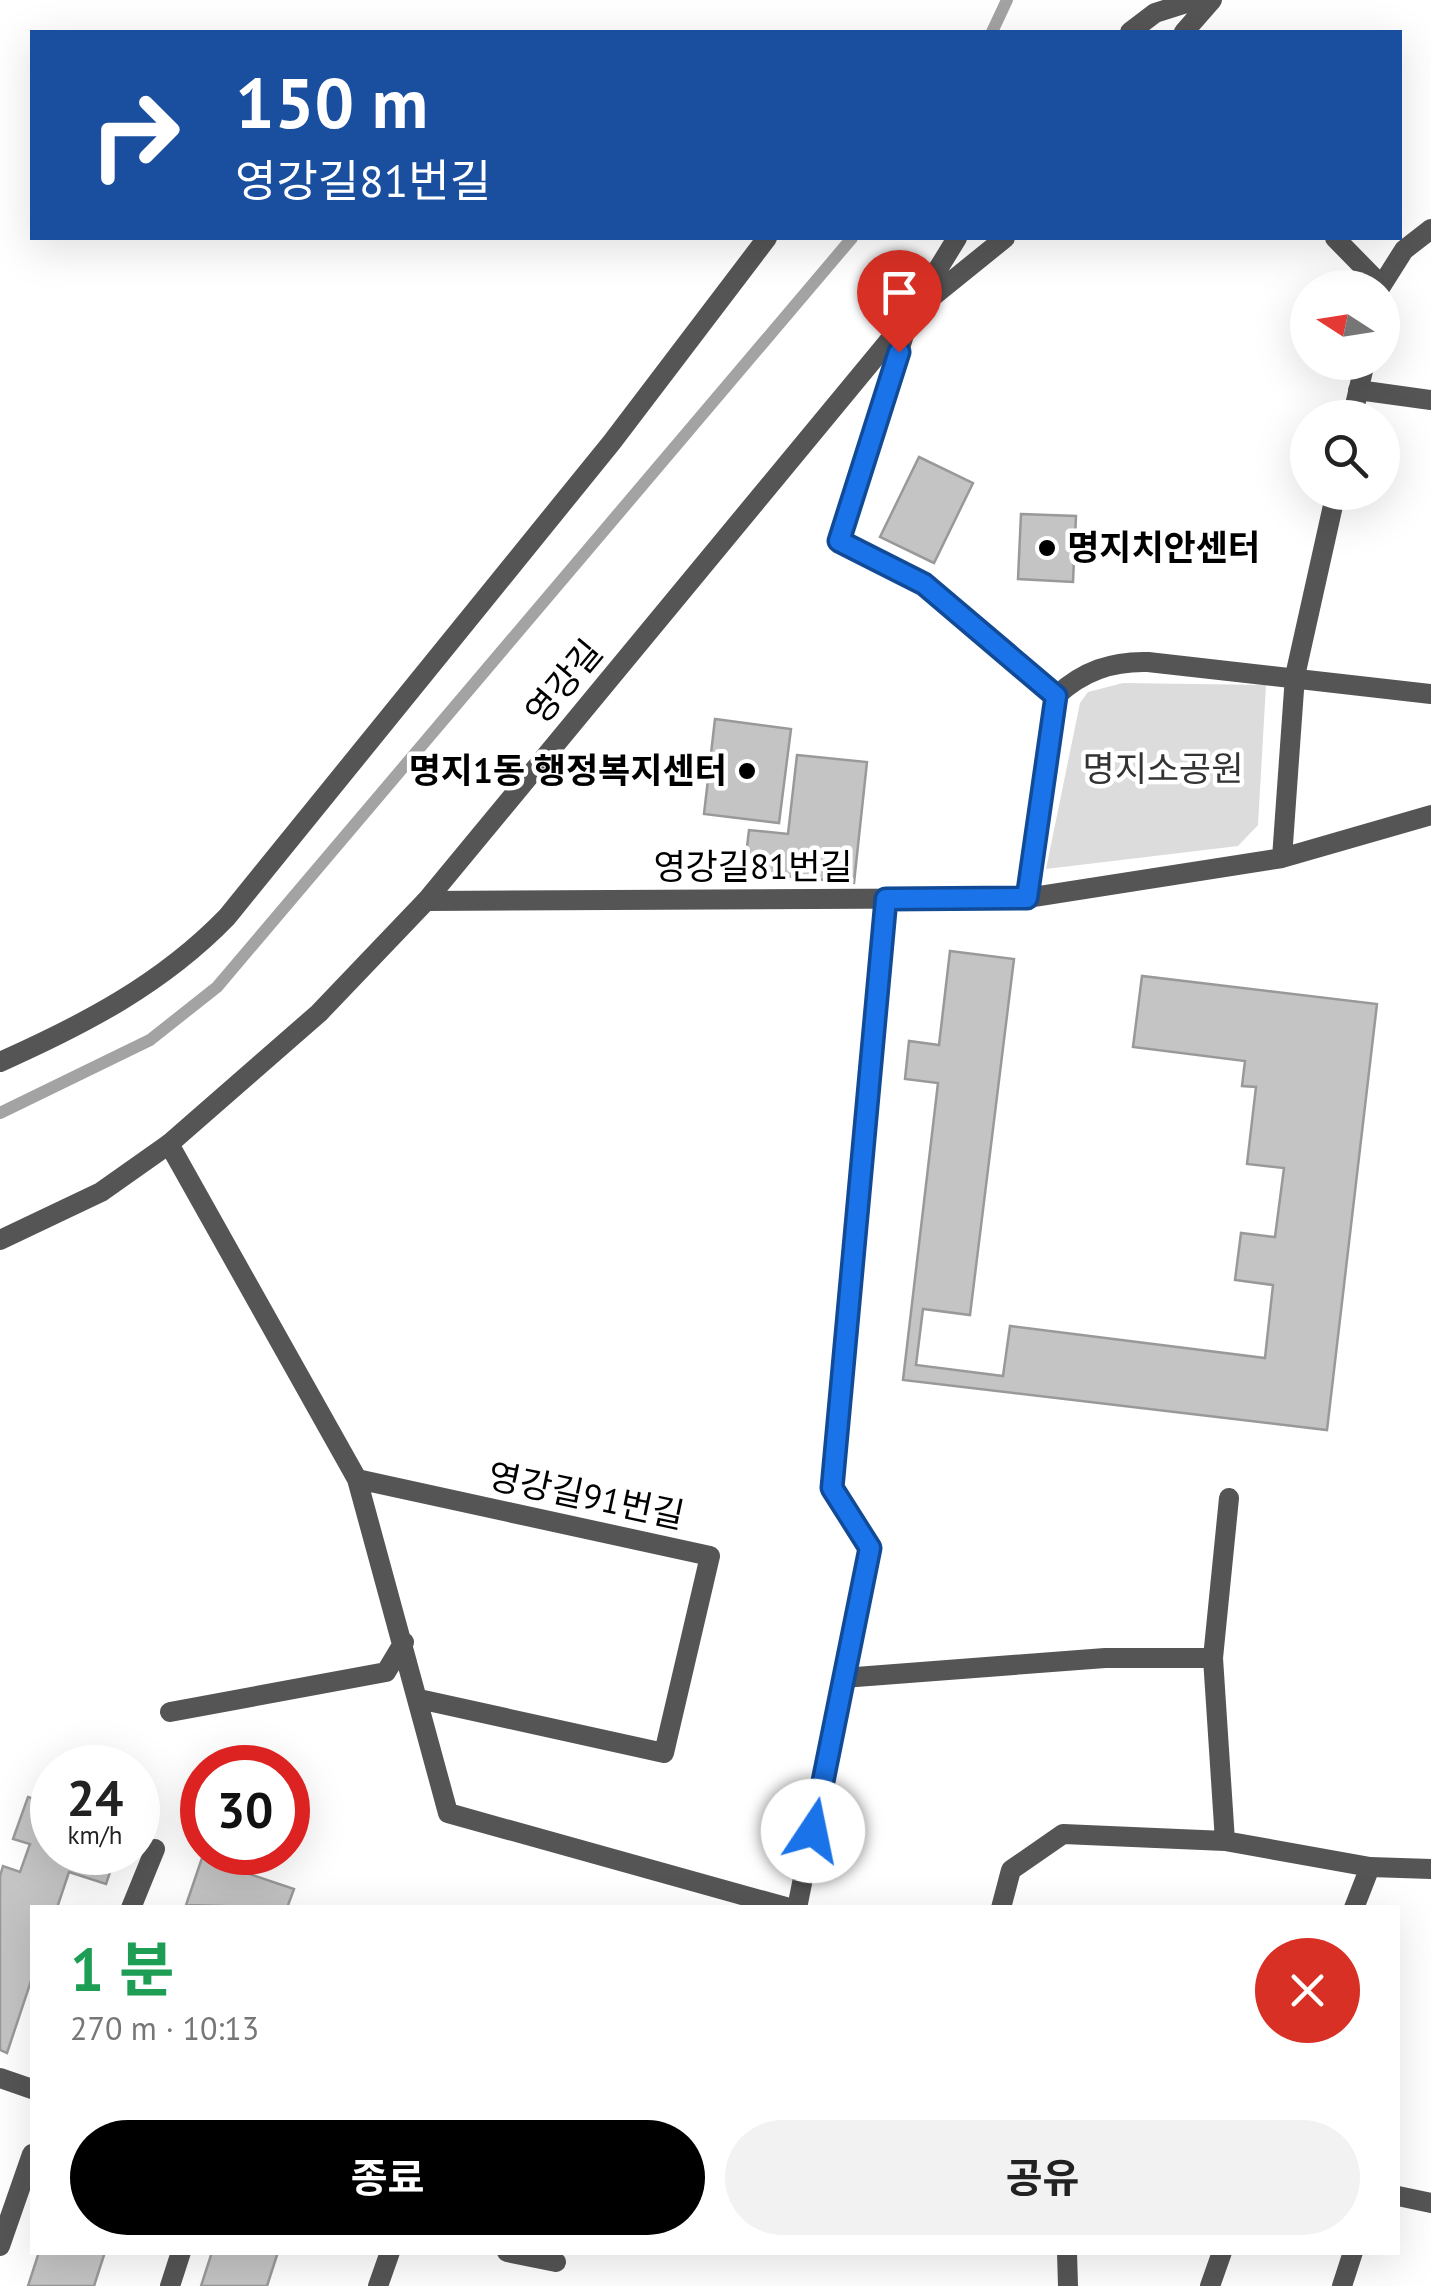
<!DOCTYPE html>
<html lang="ko">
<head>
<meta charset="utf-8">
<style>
  :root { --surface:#fff; --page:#f2f2f2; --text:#222; --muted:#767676; --accent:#000 }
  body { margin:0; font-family:"PT Sans","Noto Sans KR",sans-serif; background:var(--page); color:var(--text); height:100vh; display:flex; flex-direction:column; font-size:38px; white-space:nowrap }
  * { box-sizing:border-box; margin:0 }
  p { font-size:32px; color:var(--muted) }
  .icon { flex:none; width:55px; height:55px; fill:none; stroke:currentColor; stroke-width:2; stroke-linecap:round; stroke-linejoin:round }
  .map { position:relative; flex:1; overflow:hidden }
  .details { position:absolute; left:30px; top:1905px; width:1370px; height:350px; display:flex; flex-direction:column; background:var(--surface); border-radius:0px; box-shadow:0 10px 40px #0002 }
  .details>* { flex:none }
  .guide { position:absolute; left:30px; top:30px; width:1372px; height:210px; border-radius:0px; box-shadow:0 10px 40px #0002; background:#1a4fa0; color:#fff; overflow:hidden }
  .needle { width:65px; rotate:282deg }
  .buttons { position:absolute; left:1290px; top:270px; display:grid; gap:20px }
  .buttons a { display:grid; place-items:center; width:110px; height:110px; border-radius:50%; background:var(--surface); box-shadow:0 10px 40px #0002; font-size:50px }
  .speed { position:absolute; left:30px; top:1745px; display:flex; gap:20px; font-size:50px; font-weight:700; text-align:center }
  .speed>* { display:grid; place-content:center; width:130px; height:130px; border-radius:50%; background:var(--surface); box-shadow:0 10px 40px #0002; line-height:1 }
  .speed small { font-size:25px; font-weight:400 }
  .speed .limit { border:15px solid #d22; background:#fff; color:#111 }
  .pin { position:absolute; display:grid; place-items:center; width:85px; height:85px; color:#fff; margin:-102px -42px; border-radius:50% 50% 50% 0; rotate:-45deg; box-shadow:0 0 10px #0007 }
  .pin .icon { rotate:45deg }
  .me { position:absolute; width:110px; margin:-55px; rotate:11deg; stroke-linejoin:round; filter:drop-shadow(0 0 8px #0008) }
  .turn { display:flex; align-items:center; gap:35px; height:210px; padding:0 40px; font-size:45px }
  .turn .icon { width:130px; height:130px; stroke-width:2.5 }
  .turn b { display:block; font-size:70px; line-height:85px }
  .round { display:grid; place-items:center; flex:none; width:105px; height:105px; border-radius:52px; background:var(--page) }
  .summary { display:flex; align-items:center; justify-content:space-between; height:170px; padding:0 40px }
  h1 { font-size:60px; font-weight:700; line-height:75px; color:#1e9e55 }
  .cta { display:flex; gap:20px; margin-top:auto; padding:20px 40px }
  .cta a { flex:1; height:115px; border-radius:60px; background:var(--accent); color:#fff; font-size:40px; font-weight:700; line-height:115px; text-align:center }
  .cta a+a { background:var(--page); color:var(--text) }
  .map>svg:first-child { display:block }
  .green { fill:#dcdcdc }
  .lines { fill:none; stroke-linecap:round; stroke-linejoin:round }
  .stream { stroke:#a3a3a3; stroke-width:12 }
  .building { fill:#c4c4c4; stroke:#999; stroke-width:2.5 }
  .service { stroke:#555; stroke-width:20 }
  .minor { stroke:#555; stroke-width:20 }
  .tertiary { stroke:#555; stroke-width:20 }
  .route-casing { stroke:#114b97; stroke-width:25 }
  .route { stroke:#1a73e8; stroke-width:18 }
  .poi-dot { fill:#000; stroke:#fff; stroke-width:4 }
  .labels { text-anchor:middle; stroke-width:9; stroke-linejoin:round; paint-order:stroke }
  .poi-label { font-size:35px; font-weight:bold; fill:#000; stroke:#fff; text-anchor:start }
  .street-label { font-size:35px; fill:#000; stroke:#fff }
  .park-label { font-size:35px; fill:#333; stroke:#fff }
</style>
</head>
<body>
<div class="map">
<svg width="1431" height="2286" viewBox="0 0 1431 2286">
  <rect width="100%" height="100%" fill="#fff"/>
  <path class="green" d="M 1123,683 L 1266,685 L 1258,825 L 1238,846 L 1046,869 L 1080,703 L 1088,692 Z"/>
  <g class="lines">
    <path class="stream" d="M 992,32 L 1007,0
      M 0,1113 L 150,1040 L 217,987 L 852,238"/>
  </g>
  <path class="building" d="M 919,457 L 973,483 L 934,563 L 880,537 Z
    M 1021,514 L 1076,516 L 1073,582 L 1018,579 Z
    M 715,719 L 791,729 L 779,823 L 704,814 Z
    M 797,755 L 867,762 L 854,883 L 744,872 L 749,830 L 788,834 Z
    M 950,951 L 1014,959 L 970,1315 L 923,1309 L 916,1365 L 1003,1376 L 1010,1326 L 1265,1358 L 1273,1285 L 1235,1280 L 1241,1233 L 1275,1237 L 1284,1168 L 1247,1164 L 1256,1087 L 1242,1086 L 1245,1061 L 1133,1047 L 1142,976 L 1377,1004 L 1327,1430 L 903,1380 L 938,1083 L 905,1079 L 909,1041 L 939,1045 Z
    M 28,1797 L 52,1805 L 52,1852 L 117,1852 L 106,1884 L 69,1872 L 57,1908 L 32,1908 L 32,1978 L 7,2053 L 0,2050 L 0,1876 L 3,1866 L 20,1872 L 30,1844 L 13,1839 Z
    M 202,1858 L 294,1889 L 287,1908 L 186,1905 Z
    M 39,2252 L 105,2252 L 94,2286 L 28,2286 Z
    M 212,2252 L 278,2252 L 267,2286 L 201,2286 Z"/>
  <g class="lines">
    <path class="service" d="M 843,1678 L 1105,1658 L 1213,1658
      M 1225,1841 L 1213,1658 L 1229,1498
      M 131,1908 L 155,1849
      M 1001,1908 L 1011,1870 L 1063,1834 L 1225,1841 L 1370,1867
      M 0,2078 L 32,2089
      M 0,2246 L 32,2154
      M 1067,2252 L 1068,2286
      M 170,2286 L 181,2252"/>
    <path class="minor" d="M 1335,238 L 1381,285
      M 1380,288 L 1404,250 L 1431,229
      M 910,316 L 839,541 L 923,584 L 1056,696
      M 1358,390 L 1431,400
      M 1352,418 L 1365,362
      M 1282,858 L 1295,676 L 1336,492
      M 1027,898 L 1056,696 C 1083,671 1112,661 1148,662 L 1431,694
      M 426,901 L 1027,898 L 1282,858 L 1431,815
      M 0,1062 C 85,1024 162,984 227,917 L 612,442 L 767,238
      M 169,1144 L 357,1479 L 448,1813 L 789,1908
      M 357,1479 L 710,1556 L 664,1753 L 419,1699
      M 170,1712 L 386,1672 L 404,1642
      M 797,1908 L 870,1548 L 832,1488 L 887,899
      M 1354,1908 L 1370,1867 L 1431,1869
      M 1398,2196 L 1431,2203
      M 507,2252 L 556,2262
      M 378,2286 L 390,2252
      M 1210,2286 L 1222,2252
      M 1342,2286 L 1353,2252"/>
    <path class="tertiary" d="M 1130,32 L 1155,13 L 1196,0
      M 1184,32 L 1212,0
      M 919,300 L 957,238
      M 0,1240 L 101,1192 L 169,1144 L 319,1013 L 426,901 L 911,314 L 1005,238"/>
  </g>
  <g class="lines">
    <defs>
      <path id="route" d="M 813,1831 L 870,1548 L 832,1488 L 886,899 L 1027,898 L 1056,696 L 924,584 L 839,541 L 899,352"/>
    </defs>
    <use href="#route" class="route-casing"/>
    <use href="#route" class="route"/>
  </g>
  <g class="poi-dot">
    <circle cx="1047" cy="548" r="10"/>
    <circle cx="747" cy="771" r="10"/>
  </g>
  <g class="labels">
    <g class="poi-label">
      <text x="1067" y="560">명지치안센터</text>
      <text x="727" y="783" text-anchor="end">명지1동 행정복지센터</text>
    </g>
    <g class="street-label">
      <text transform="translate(564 682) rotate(-50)" y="12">영강길</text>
      <text x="753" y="879">영강길81번길</text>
      <text transform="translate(586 1496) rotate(12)" y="12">영강길91번길</text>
    </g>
    <g class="park-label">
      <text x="1163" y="781">명지소공원</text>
    </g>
  </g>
</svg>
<div class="buttons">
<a><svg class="needle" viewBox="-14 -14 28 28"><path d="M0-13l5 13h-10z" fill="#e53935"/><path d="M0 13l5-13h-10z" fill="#767676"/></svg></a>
<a><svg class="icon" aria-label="search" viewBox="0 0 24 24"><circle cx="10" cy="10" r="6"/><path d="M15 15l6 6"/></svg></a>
</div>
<div class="speed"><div>24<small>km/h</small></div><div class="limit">30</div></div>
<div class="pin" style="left:899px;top:352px;background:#d93025"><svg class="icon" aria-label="arrive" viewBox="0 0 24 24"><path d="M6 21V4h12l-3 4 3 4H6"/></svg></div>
<svg class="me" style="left:813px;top:1831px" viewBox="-20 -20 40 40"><circle r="19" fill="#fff"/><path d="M0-13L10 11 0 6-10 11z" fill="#1a73e8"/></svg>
<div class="guide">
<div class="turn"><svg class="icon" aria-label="right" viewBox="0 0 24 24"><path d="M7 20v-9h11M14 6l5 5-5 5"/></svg><div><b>150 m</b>영강길81번길</div></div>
</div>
<section class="details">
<div class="summary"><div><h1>1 분</h1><p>270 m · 10:13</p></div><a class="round" style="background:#d93025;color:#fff"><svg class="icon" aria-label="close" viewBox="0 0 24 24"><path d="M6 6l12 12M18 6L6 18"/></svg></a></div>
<div class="cta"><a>종료</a><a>공유</a></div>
</section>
</div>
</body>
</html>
